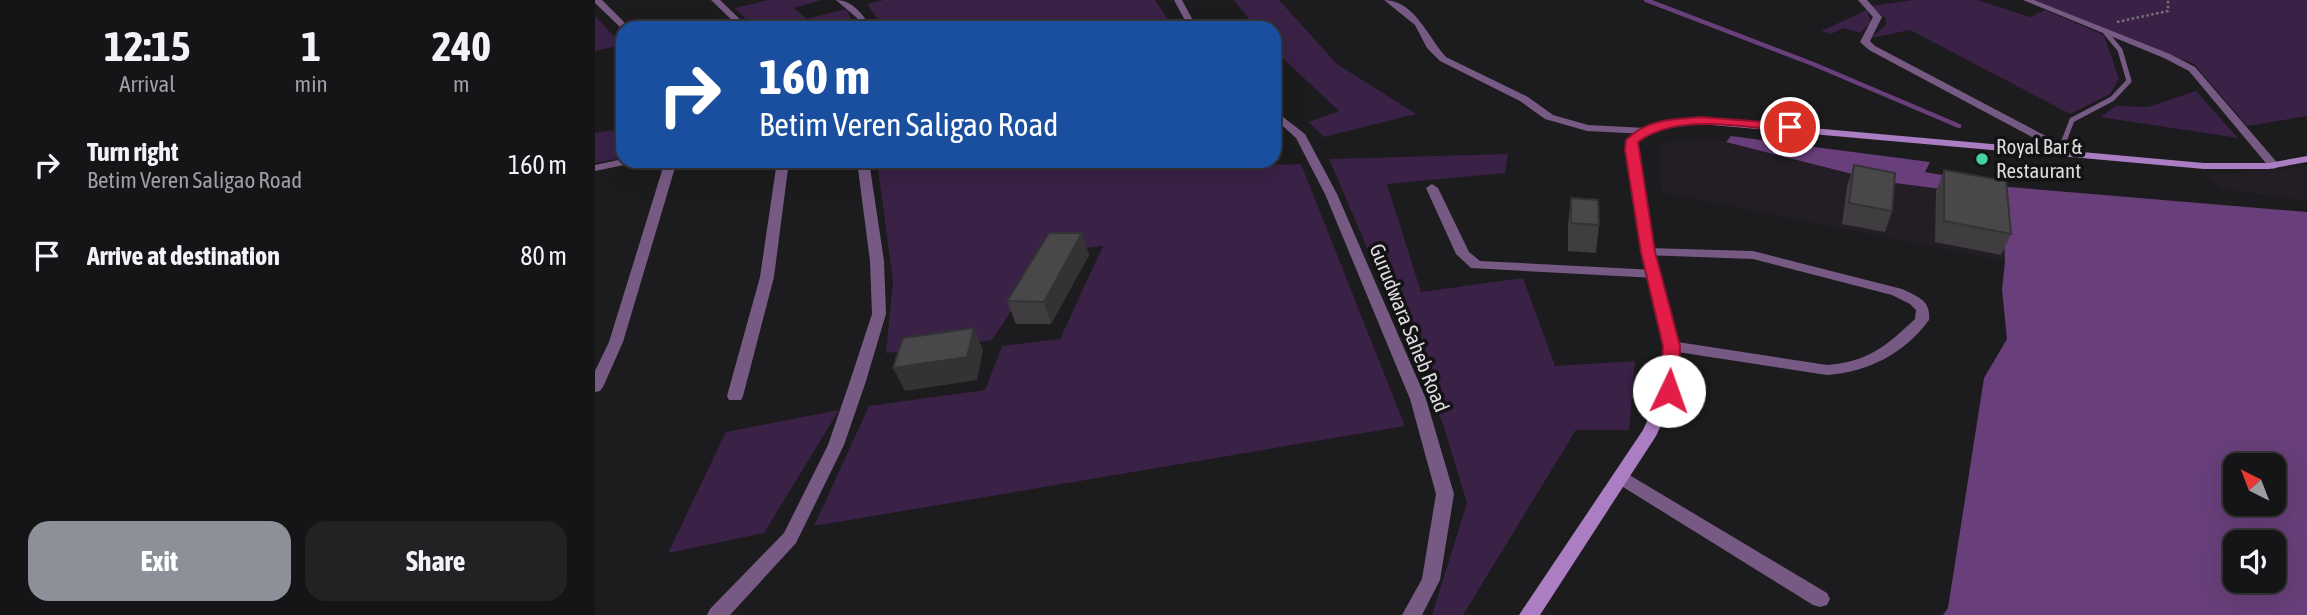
<!DOCTYPE html>
<html lang="en">
<head>
<meta charset="utf-8">
<style>
  :root { --surface:#151416; --page:#222123; --text:#f1f3f6; --muted:#9d9ea1; --line:#343335; --accent:#8c9099 }
  body { margin:0; font-family:"Asap Condensed",sans-serif; background:var(--page); color:var(--text); height:100vh; display:flex; flex-direction:column; font-size:26px; white-space:nowrap }
  * { box-sizing:border-box; margin:0 }
  p { font-size:23px; color:var(--muted) }
  .icon { flex:none; width:38px; height:38px; fill:none; stroke:currentColor; stroke-width:2; stroke-linecap:round; stroke-linejoin:round }
  .map { position:relative; flex:1; overflow:hidden }
  .drawer { display:flex; flex-direction:column; background:var(--surface); width:595px }
  .drawer>* { flex:none }
  .banner { position:absolute; left:21px; top:21px; width:665px; height:147px; border-radius:21px; box-shadow:0 7px 28px #0002,0 0 0 2px var(--line); background:#1a4fa0; color:#fff; overflow:hidden }
  .needle { width:46px; rotate:318deg }
  .controls { position:absolute; left:1628px; top:453px; display:grid; gap:14px }
  .controls a { display:grid; place-items:center; width:63px; height:63px; border-radius:14px; background:var(--surface); box-shadow:0 7px 28px #0002,0 0 0 2px var(--line); font-size:35px }
  .pin { position:absolute; display:grid; place-items:center; width:60px; height:60px; color:#fff; margin:-30px; border:4px solid #fff; border-radius:50%; box-shadow:0 2px 7px #0007 }
  .me { position:absolute; width:77px; margin:-38px; rotate:3deg; stroke-linejoin:round; filter:drop-shadow(0 0 5px #0008) }
  .turn { display:flex; align-items:center; gap:24px; height:147px; padding:0 28px; font-size:32px }
  .turn .icon { width:91px; height:91px; stroke-width:2.5 }
  .turn b { display:block; font-size:49px; line-height:60px }
  .eta { display:flex; justify-content:space-evenly; align-items:center; height:119px; text-align:center }
  .eta b { font-size:42px; font-weight:700; line-height:49px }
  .action { display:flex; gap:14px; margin-top:auto; padding:14px 28px }
  .action a { flex:1; height:80px; border-radius:21px; background:var(--accent); color:#fff; font-size:28px; font-weight:700; line-height:80px; text-align:center }
  .action a+a { background:var(--page); color:var(--text) }
  ul { padding:0; list-style:none }
  li { display:flex; align-items:center; gap:21px; height:91px; padding:0 28px }
  li div { flex:1 }
  li b { display:block; font-size:26px }
  li em { font-style:normal }
  main { display:flex; flex:1; min-height:0 }
  .map>svg:first-child { display:block }
  .built { fill:#231e26 }
  .green { fill:#3a2146 }
  .water { fill:#683f7a; fill-rule:evenodd }
  .lines { fill:none; stroke-linecap:round; stroke-linejoin:round }
  .stream { stroke:#683f7a; stroke-width:4.5 }
  .path { stroke:#757375; stroke-width:2.5; stroke-dasharray:2.5 2.5; stroke-linecap:butt }
  .service { stroke:#775a84; stroke-width:5 }
  .minor { fill:#775a84; fill-rule:evenodd }
  .tertiary { fill:#775a84; fill-rule:evenodd }
  .secondary { fill:#ab7dc2; fill-rule:evenodd }
  .wall { fill:#3f3d40 }
  .shaded-wall { fill:#333234 }
  .building { fill:#49474a; stroke:#333234; stroke-width:2 }
  .route { fill:#e11d48; stroke:#92132f; stroke-width:2 }
  .poi-dot { fill:#44d49f; stroke:#131214; stroke-width:2.5 }
  .labels { text-anchor:middle; stroke-width:7; stroke-linejoin:round; paint-order:stroke }
  .poi-label { font-size:21px; fill:#dddbdd; stroke:#131214; text-anchor:start }
  .street-label { font-size:21px; fill:#dddbdd; stroke:#131214 }
</style>
</head>
<body>
<main>
<section class="drawer">
<div class="eta">
<div><b>12:15</b><p>Arrival</p></div>
<div><b>1</b><p>min</p></div>
<div><b>240</b><p>m</p></div>
</div>
<ul>
<li><svg class="icon" aria-label="right" viewBox="0 0 24 24"><path d="M7 20v-9h11M14 6l5 5-5 5"/></svg><div><b>Turn right</b><p>Betim Veren Saligao Road</p></div><em>160 m</em></li>
<li><svg class="icon" aria-label="arrive" viewBox="0 0 24 24"><path d="M6 21V4h12l-3 4 3 4H6"/></svg><div><b>Arrive at destination</b></div><em>80 m</em></li>
</ul>
<div class="action"><a>Exit</a><a>Share</a></div>
</section>
<div class="map">
<svg width="1712" height="615" viewBox="0 0 1712 615">
  <rect width="100%" height="100%" fill="#1c1b1d"/>
  <path class="built" d="M 1116,138 L 1285,181 L 1407,197 L 1410,261 L 1066,192 L 1064,143 Z
    M 1712,167 L 1712,201 L 1626,189 L 1613,175 Z"/>
  <path class="green" d="M 174,0 L 227,0 L 199,8 L 212,19 L 251,9 L 261,28 L 161,28 L 139,8 Z
    M 289,0 L 560,0 L 579,28 L 289,28 L 272,4 Z
    M 639,0 L 684,0 L 742,64 L 821,114 L 729,137 L 714,122 L 744,111 L 679,50 L 679,28 L 661,28 Z
    M 1318,0 L 1382,0 L 1435,17 L 1450,10 L 1509,35 L 1524,79 L 1515,94 L 1475,114 L 1315,30 L 1275,38 L 1291,25 L 1291,18 L 1276,6 Z
    M 1439,0 L 1712,0 L 1712,116 L 1652,126 L 1599,64 Z
    M 1272,10 L 1276,22 L 1265,33 L 1248,28 L 1236,34 L 1226,31 Z
    M 0,16 L 27,45 L 0,51 Z
    M 1601,91 L 1643,138 L 1505,117 L 1521,106 L 1553,107 Z
    M 28,128 L 28,158 L 0,163 L 0,133 Z
    M 913,154 L 910,173 L 792,184 L 826,292 L 928,278 L 960,366 L 1040,361 L 1034,430 L 981,430 L 868,615 L 837,615 L 872,503 L 848,424 L 734,159 Z
    M 282,161 L 669,161 L 672,165 L 706,164 L 810,426 L 219,526 L 274,406 L 390,390 L 407,346 L 465,339 L 508,246 L 455,252 L 397,340 L 291,353 L 298,281 Z
    M 244,410 L 169,533 L 73,553 L 131,432 Z"/>
  <path class="water" d="M 1136,136 L 1335,162 L 1330,172 L 1414,187 L 1712,212 L 1712,615 L 1348,615 L 1353,608 L 1389,378 L 1412,339 L 1407,290 L 1410,261 L 1407,197 L 1285,181 L 1131,142 ZM 1640,466 L 1678,466 L 1678,504 L 1640,504 ZM 1640,542 L 1678,542 L 1678,581 L 1640,581 Z"/>
  <g class="lines">
    <path class="stream" d="M 1051,0 L 1218,64 L 1364,126"/>
    <path class="path" d="M 1522,22 L 1573,11 L 1573,0"/>
    <path class="service" d="M 1467,146 L 1477,120 L 1517,99 L 1534,81 L 1525,50 L 1511,33"/>
    <path class="minor" d="M 0,0 L 7,0 L 35,28 L 28,28 L 28,30 L 0,3 Z
      M 116,0 L 125,0 L 154,28 L 145,28 Z
      M 241,0 C 258,0 268,15 277,28 L 269,28 L 262,18 Z
      M 789,0 C 820,0 833,38 851,57 L 933,97 L 958,115 L 993,125 L 1051,128 L 1056,131 L 1051,134 L 992,131 L 950,119 L 925,101 L 845,61 L 832,48 L 820,25 Z
      M 1263,0 L 1272,0 L 1287,17 L 1275,41 L 1280,46 L 1445,133 L 1497,156 L 1495,158 L 1487,158 L 1437,137 L 1274,50 L 1265,42 L 1278,17 Z
      M 1428,0 L 1439,0 L 1575,54 L 1600,67 L 1685,166 L 1679,169 L 1675,168 L 1594,71 L 1569,58 Z
      M 28,159 L 28,161 L 41,161 L 39,163 L 0,171 L 0,165 Z
      M 70,161 L 82,161 L 28,342 L 8,387 L 5,391 L 0,392 L 0,371 L 14,342 Z
      M 182,161 L 194,161 L 179,277 L 148,396 L 146,400 L 134,400 L 132,396 L 165,277 Z
      M 262,161 L 274,161 L 289,261 L 291,314 L 271,381 L 249,445 L 201,543 L 135,615 L 112,615 L 115,609 L 189,533 L 233,445 L 255,381 L 277,314 L 275,261 Z
      M 837,184 L 843,188 L 874,252 L 885,261 L 1060,270 L 1067,274 L 1060,278 L 876,268 L 861,254 L 831,188 Z
      M 1053,248 L 1158,251 L 1307,289 C 1323,297 1336,300 1334,320 C 1309,354 1273,372 1232,375 L 1076,351 L 1069,346 L 1071,343 L 1076,341 L 1232,365 C 1273,362 1291,346 1320,319 L 1321,310 L 1315,304 L 1297,295 L 1158,259 L 1048,255 L 1047,252 L 1048,249 Z
      M 1026,470 L 1232,593 L 1235,599 L 1232,605 L 1225,607 L 1218,605 L 1020,482 L 1017,477 L 1020,472 Z"/>
    <path class="tertiary" d="M 579,0 L 587,0 L 602,28 L 594,28 Z
      M 679,110 L 710,134 L 742,194 L 831,399 L 859,494 L 845,580 L 827,615 L 807,615 L 827,579 L 841,494 L 815,399 L 730,194 L 701,138 L 679,118 Z"/>
    <path class="secondary" d="M 1106,118 L 1609,163 L 1674,163 L 1712,156 L 1712,162 L 1674,169 L 1609,169 L 1106,124 C 1083,126 1062,128 1042,141 L 1042,151 L 1059,252 L 1083,346 L 1082,391 L 1061,436 L 945,615 L 924,615 L 1048,430 L 1066,391 L 1069,346 L 1047,252 L 1030,151 L 1032,140 C 1051,121 1081,120 1106,118 Z"/>
  </g>
  <path class="wall" d="M 1259,165 L 1297,211 L 1290,232 L 1247,224 L 1252,186 Z
    M 1349,170 L 1416,234 L 1406,255 L 1340,242 L 1341,191 Z
    M 976,198 L 1004,225 L 1001,253 L 973,251 L 973,225 Z
    M 487,233 L 494,255 L 456,324 L 421,324 L 412,301 Z"/>
  <path class="shaded-wall" d="M 487,233 L 494,255 L 456,324 L 449,302 Z
    M 379,328 L 388,350 L 382,380 L 310,391 L 298,368 Z"/>
  <path class="building" d="M 1259,165 L 1300,173 L 1297,211 L 1254,203 Z
    M 1349,170 L 1411,181 L 1416,234 L 1349,221 Z
    M 976,198 L 1003,200 L 1004,225 L 976,223 Z
    M 454,233 L 487,233 L 449,302 L 412,301 Z
    M 379,328 L 372,357 L 298,368 L 308,338 Z"/>
  <path class="route" d="M 1106,117 L 1195,124 L 1202,127 L 1195,131 C 1148,128 1084,112 1043,142 L 1060,252 L 1085,346 L 1083,391 L 1074,397 L 1065,391 L 1068,346 L 1046,252 L 1030,150 L 1031,140 C 1051,119 1079,119 1106,117 Z"/>
  <circle class="poi-dot" cx="1387" cy="159" r="7"/>
  <g class="labels">
    <g class="poi-label">
      <text x="1401" y="154">Royal Bar &amp;<tspan x="1401" dy="24">Restaurant</tspan></text>
    </g>
    <g class="street-label">
      <text transform="translate(814 328) rotate(68)" y="7">Gurudwara Saheb Road</text>
    </g>
  </g>
</svg>
<div class="controls">
<a><svg class="needle" viewBox="-14 -14 28 28"><path d="M0-13l5 13h-10z" fill="#e53935"/><path d="M0 13l5-13h-10z" fill="#9d9ea1"/></svg></a>
<a><svg class="icon" aria-label="sound" viewBox="0 0 24 24"><path d="M4 9h4l5-4v14l-5-4H4zM17 9q2 3 0 6"/></svg></a>
</div>
<div class="pin" style="left:1195px;top:127px;background:#d93025"><svg class="icon" aria-label="arrive" viewBox="0 0 24 24"><path d="M6 21V4h12l-3 4 3 4H6"/></svg></div>
<svg class="me" style="left:1074px;top:391px" viewBox="-20 -20 40 40"><circle r="19" fill="#fff"/><path d="M0-13L10 11 0 6-10 11z" fill="#e11d48"/></svg>
<div class="banner">
<div class="turn"><svg class="icon" aria-label="right" viewBox="0 0 24 24"><path d="M7 20v-9h11M14 6l5 5-5 5"/></svg><div><b>160 m</b>Betim Veren Saligao Road</div></div>
</div>
</div>
</main>
</body>
</html>
